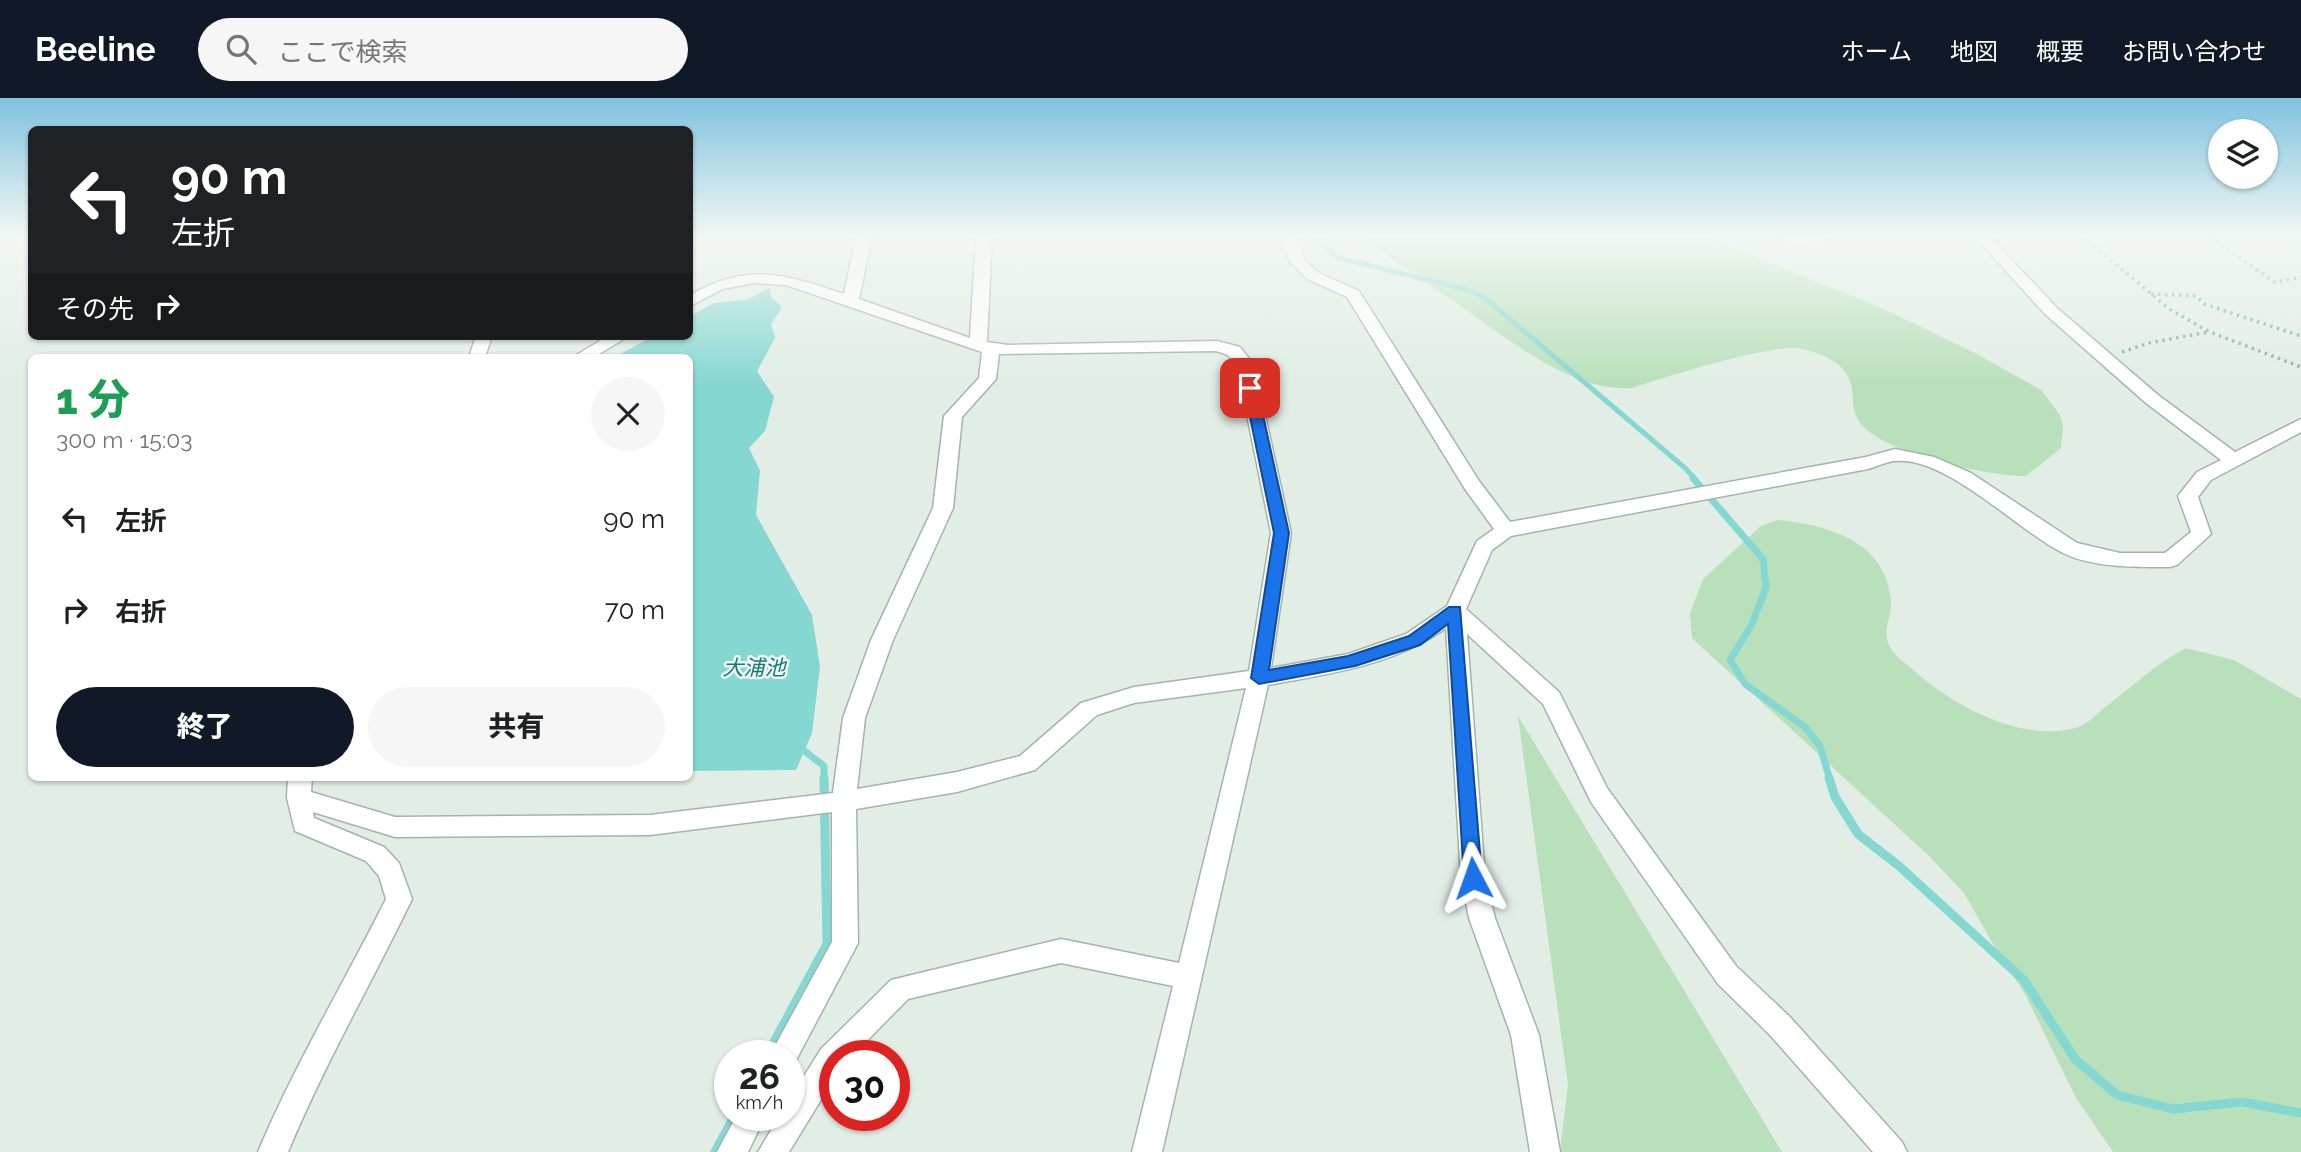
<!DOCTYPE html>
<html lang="ja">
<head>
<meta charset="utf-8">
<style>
  :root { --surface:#fff; --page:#f6f6f6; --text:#202124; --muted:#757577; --accent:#111827 }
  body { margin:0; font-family:Raleway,"Noto Sans JP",sans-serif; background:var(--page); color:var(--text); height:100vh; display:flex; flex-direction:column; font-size:26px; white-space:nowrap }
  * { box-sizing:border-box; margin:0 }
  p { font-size:23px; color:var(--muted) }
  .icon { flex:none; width:38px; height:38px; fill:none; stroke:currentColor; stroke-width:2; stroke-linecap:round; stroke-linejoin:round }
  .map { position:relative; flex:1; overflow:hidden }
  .sheet { position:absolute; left:28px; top:256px; width:665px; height:427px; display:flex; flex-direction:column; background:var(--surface); border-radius:10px; box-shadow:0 2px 5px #0004 }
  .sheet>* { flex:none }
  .hud { position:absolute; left:28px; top:28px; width:665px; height:214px; border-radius:10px; box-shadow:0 2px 5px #0004; background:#202124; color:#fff; overflow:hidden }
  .tools { position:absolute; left:2208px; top:21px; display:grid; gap:14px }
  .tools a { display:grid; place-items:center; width:70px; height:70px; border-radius:50%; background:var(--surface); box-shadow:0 2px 5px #0004; font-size:35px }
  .speed { position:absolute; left:714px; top:942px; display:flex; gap:14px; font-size:35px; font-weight:700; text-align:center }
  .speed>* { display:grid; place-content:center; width:91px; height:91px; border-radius:50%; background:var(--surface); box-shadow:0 2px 5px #0004; line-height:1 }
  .speed small { font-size:18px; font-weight:400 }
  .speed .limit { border:10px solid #d22; background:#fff; color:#111 }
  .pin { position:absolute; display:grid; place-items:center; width:60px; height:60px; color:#fff; margin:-30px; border-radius:14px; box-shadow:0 4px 10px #0006 }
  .me { position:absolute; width:77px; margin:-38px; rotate:356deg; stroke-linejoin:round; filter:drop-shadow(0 0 5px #0008) }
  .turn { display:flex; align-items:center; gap:24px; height:147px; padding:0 28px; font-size:32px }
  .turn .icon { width:91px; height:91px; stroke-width:2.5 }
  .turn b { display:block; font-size:49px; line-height:60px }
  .then { display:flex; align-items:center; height:66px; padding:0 28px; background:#0003; gap:14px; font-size:26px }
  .round { display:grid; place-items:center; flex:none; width:74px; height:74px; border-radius:37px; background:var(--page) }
  .overview { display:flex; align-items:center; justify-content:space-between; height:119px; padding:0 28px }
  h1 { font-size:42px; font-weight:800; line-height:52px; color:#1e9e55 }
  .button { display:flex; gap:14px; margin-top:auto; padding:14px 28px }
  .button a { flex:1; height:80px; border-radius:42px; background:var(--accent); color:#fff; font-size:28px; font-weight:800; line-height:80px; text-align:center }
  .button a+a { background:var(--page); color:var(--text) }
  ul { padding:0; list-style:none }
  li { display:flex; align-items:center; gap:21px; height:91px; padding:0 28px }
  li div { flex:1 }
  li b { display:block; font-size:26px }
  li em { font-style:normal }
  header { display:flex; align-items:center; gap:42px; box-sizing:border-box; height:98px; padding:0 35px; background:var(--accent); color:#fff }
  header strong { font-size:33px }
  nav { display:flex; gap:38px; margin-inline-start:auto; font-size:24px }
  .search { width:490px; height:63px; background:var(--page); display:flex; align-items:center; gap:18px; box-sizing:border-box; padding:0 24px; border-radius:38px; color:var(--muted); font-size:26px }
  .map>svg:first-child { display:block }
  .green { fill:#b8e0ba }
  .water { fill:#85d7d1 }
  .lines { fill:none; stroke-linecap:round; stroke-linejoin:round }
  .stream-far2 { stroke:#85d7d1; stroke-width:5 }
  .stream-far1 { stroke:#85d7d1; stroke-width:7 }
  .stream { stroke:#85d7d1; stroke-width:9 }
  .minor-casing { stroke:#a3b5ab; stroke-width:3 }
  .path { stroke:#7fb397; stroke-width:3.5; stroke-dasharray:2.5 4.5; stroke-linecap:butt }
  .minor { fill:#fff; fill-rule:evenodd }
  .route { fill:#1a73e8; stroke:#114b97; stroke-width:2 }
  .labels { text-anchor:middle; stroke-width:5; stroke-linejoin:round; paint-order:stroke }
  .water-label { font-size:21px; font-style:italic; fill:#157a76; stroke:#f2f9f4 }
</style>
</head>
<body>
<header>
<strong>Beeline</strong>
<div class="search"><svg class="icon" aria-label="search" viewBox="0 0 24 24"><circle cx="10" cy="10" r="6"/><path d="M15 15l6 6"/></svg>ここで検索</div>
<nav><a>ホーム</a><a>地図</a><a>概要</a><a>お問い合わせ</a></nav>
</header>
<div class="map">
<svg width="2301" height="1054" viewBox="0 0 2301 1054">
  <rect width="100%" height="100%" fill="#e1ede5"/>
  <path class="green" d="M 1361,139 L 1706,139 L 1880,209 L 1975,255 L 2041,292 L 2060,317 L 2063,329 L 2061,350 L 2026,378 C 1987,378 1880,356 1858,322 C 1851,310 1854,298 1851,286 C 1846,265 1821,255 1802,251 C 1775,244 1663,280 1632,290 C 1573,295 1505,239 1459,207 C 1427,185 1394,162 1361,139 Z
    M 1777,422 C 1828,427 1886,443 1891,503 C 1892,517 1883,531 1888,545 C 1893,557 1904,564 1913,572 C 1954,608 2022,646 2079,629 C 2087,626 2097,616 2104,610 C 2131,590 2156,565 2186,550 L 2234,562 L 2301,601 L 2301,1054 L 2113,1054 L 2076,1000 L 2025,896 L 2000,858 L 1964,795 L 1929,758 L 1692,540 L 1690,515 L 1703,481 L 1761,428 Z
    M 1518,618 L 1782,1054 L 1560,1054 L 1568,987 Z"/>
  <path class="water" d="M 770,190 L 771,199 L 782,209 L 771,226 L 775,240 L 757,273 L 774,299 L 765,333 L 749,350 L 760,373 L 756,417 L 812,517 L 820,569 L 812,635 L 796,672 L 690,673 L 690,259 L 615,259 L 653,238 L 690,238 L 690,218 L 714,205 L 746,202 Z"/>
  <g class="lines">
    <path class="stream-far2" d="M 1321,139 L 1324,149 L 1339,160 L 1461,190 L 1484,199 L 1685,370 L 1695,381"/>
    <path class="stream-far1" d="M 1693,380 L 1763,461 L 1766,490 L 1751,528 L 1730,562 L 1745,586 L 1805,629 L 1820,648 L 1830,682
      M 798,648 L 824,668 L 824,682"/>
    <path class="stream" d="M 1829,680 L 1835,699 L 1858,736 L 1899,768 L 2024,882 L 2075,961 L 2117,997 L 2173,1011 L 2242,1004 L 2301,1015
      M 767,957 L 827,846 L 824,680
      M 715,1054 L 735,1017"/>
    <defs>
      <path id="minor" d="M 856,139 L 872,139 L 859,201 L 970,240 L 976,139 L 992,139 L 987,244 L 1008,247 L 1217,243 L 1240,249 L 1254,267 L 1291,435 L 1271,570 L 1348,556 L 1406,536 L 1447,508 L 1477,443 L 1494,431 L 1465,391 L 1347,199 L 1307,181 L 1290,164 L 1281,139 L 1296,139 L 1305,162 L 1319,175 L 1359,193 L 1479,383 L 1510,424 L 1866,359 L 1895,351 L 1934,359 L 1971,375 L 2077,445 L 2120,455 L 2165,455 L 2191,434 L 2178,398 L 2197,374 L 2221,362 L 2146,305 L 2045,216 L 1975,139 L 1990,139 L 2057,210 L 2158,297 L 2235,354 L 2301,321 L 2301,334 L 2211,382 L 2198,399 L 2211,436 L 2177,467 L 2170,469 C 2137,469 2093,470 2063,455 C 2018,433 1946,357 1894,363 C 1885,364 1876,369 1868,371 L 1511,438 L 1492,452 L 1466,511 L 1559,594 L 1607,690 L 1736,868 L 1790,919 L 1902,1044 L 1907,1054 L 1873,1054 L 1770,937 L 1718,886 L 1591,704 L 1543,606 L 1467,536 L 1485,780 L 1495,820 L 1539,937 L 1560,1054 L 1530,1054 L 1511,937 L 1469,820 L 1461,780 L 1446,530 C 1394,567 1330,576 1268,587 L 1162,1054 L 1132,1054 L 1173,888 L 1061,865 L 908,901 L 853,957 L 835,957 L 835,979 L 789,1054 L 758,1054 L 780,1017 L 789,1017 L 789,1002 L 821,951 L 891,882 L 1061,841 L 1179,865 L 1246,590 L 1134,605 L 1097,617 L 1035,672 L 957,694 L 856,711 L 858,845 L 794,966 L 789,968 L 789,957 L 770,957 L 832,844 L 832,714 L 650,737 L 395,739 L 313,714 L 314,720 L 384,749 L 399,765 L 412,801 C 371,886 324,967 288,1054 L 258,1054 C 295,966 344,885 386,801 L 379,778 L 366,763 L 295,733 L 287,700 L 288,679 L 312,679 L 311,694 L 395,719 L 650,717 L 833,695 L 843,620 L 871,542 L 933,410 L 944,318 L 979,280 L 982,254 L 786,187 L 753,185 L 723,191 L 690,208 L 690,197 C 748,164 785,176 844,196 ZM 1216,253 L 1228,257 L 1237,268 L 1271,435 L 1249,573 L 1134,589 L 1081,605 L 1020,658 L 957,674 L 857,691 L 865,620 L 893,542 L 953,410 L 962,319 L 996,281 L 999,256 Z
        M 1777,139 L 1829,139 C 1817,149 1789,150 1777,139 Z
        M 476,238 L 492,238 L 485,259 L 469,259 Z
        M 608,238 L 629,238 L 594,259 L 573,259 Z
        M 737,1017 L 766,1017 L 748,1054 L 717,1054 Z"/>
    </defs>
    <use href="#minor" class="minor-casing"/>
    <path class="path" d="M 2084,139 L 2169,211 L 2210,234 L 2301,269
      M 2210,139 L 2275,184 L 2301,179
      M 2151,196 L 2196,198 L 2204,206 L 2301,238
      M 2122,254 L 2149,245 L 2209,234"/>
    <use href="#minor" class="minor"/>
  </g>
  <linearGradient id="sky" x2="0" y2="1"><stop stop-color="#80c2df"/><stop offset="0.48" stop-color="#f2f7f3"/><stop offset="1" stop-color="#f2f7f3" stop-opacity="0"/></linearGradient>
  <rect width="2301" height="287" fill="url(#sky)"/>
  <path class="route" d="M 1250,287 L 1257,290 L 1289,435 L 1269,572 L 1348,558 L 1409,538 L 1449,509 L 1460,509 L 1482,780 L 1480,786 L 1473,788 L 1466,786 L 1464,780 L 1448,526 L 1420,547 L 1355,568 L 1259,586 L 1251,580 L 1274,435 L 1244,290 Z"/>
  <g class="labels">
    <g class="water-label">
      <text x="754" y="577">大浦池</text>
    </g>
  </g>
</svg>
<div class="tools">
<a><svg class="icon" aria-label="layers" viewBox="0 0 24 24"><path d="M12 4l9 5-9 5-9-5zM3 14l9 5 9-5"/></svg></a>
</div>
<div class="speed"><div>26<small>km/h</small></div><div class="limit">30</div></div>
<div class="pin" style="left:1250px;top:290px;background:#d93025"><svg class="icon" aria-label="arrive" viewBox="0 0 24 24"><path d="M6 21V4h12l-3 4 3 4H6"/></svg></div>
<svg class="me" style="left:1473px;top:780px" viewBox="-20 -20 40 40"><path d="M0-17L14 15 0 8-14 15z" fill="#1a73e8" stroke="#fff" stroke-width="4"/></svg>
<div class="hud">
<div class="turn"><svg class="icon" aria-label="left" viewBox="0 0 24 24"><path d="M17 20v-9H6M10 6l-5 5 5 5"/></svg><div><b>90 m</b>左折</div></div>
<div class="then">その先<svg class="icon" aria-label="right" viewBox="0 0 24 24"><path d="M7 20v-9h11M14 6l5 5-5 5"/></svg></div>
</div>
<section class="sheet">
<div class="overview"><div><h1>1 分</h1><p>300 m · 15:03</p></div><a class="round"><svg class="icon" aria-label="close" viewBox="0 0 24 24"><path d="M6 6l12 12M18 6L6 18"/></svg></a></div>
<ul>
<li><svg class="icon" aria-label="left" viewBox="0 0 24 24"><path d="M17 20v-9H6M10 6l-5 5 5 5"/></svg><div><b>左折</b></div><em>90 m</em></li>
<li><svg class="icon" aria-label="right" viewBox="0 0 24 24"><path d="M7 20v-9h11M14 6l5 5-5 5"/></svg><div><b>右折</b></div><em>70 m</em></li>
</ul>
<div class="button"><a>終了</a><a>共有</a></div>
</section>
</div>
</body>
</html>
